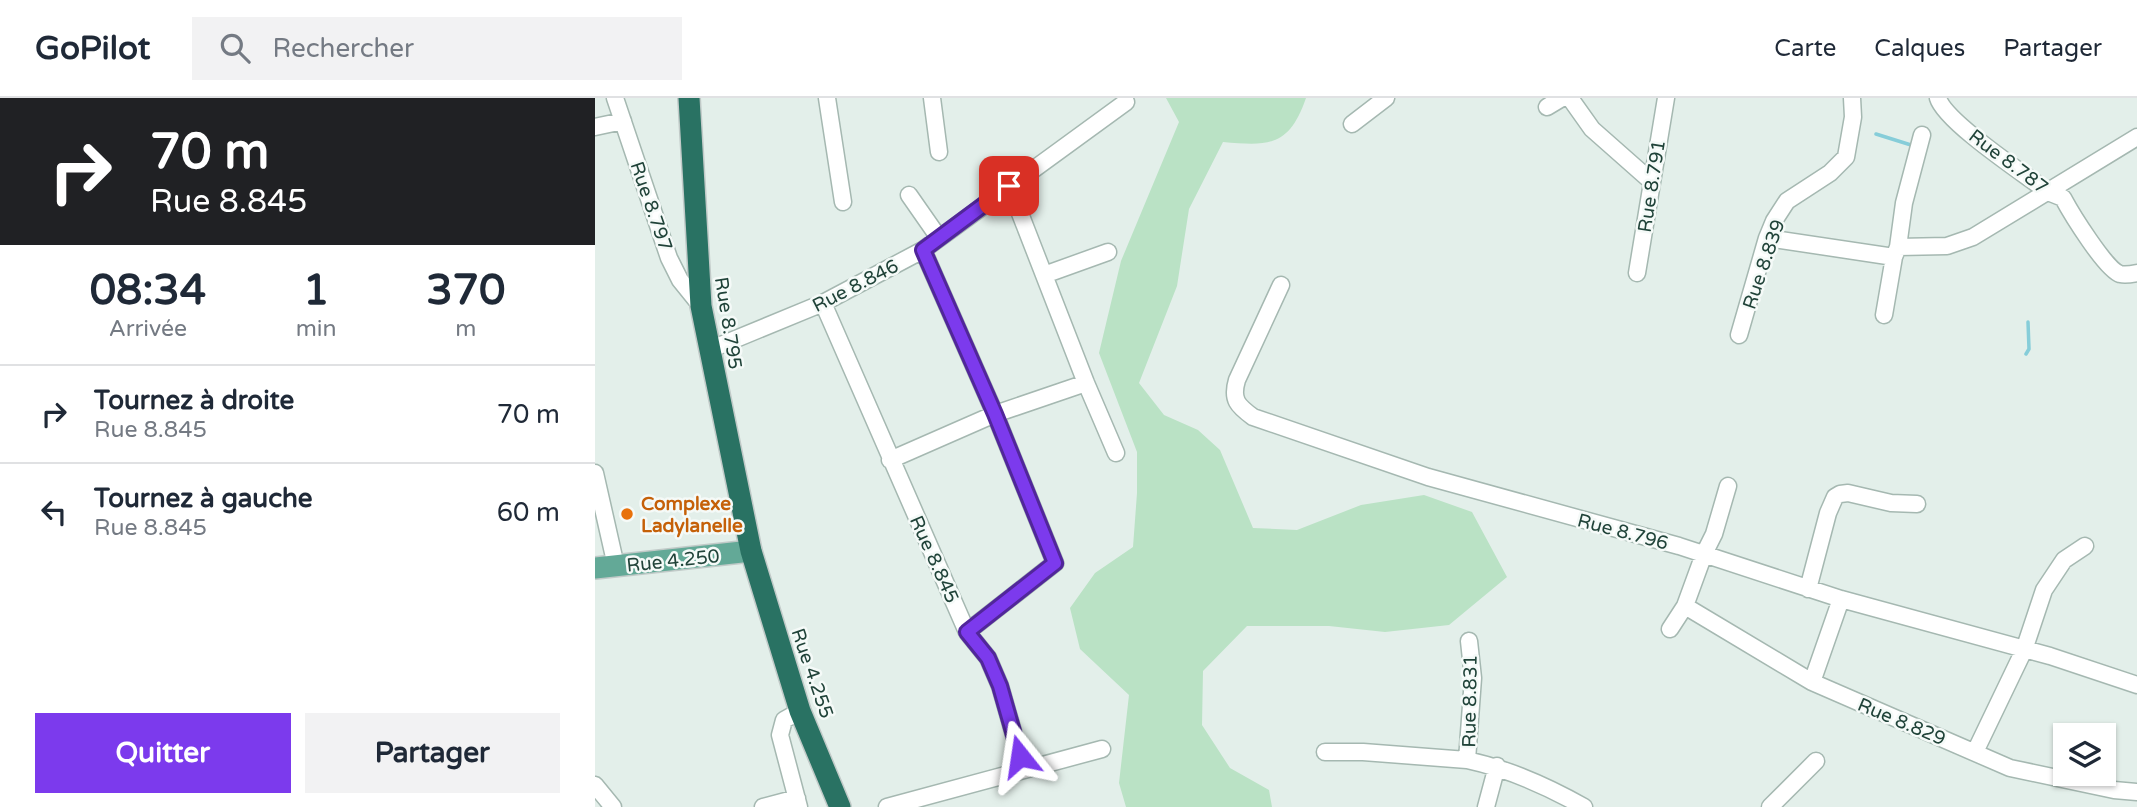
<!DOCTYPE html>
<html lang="fr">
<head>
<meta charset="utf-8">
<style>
  :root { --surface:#fff; --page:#f2f2f3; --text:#1f2937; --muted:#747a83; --line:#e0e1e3; --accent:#7c3aed }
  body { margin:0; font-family:"Varela Round",sans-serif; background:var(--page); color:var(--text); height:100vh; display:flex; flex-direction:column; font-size:26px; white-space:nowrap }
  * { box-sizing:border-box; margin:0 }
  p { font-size:23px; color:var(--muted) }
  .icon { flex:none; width:38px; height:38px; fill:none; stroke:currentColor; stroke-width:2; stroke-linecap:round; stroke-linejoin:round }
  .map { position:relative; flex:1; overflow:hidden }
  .side { display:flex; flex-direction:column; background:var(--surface); width:595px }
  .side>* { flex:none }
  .top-card { background:#202124; color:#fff; overflow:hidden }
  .fabs { position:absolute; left:1458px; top:625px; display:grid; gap:14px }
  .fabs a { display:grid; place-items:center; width:63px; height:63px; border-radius:0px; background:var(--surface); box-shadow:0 2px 5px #0004; font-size:35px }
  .pin { position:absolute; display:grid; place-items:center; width:60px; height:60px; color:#fff; margin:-30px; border-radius:14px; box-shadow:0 4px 10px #0006 }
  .me { position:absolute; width:77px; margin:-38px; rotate:345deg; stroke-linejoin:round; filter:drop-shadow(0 0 5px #0008) }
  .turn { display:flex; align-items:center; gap:24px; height:147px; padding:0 35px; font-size:32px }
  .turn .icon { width:91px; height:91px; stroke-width:2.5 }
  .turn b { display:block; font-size:49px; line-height:60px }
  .eta { display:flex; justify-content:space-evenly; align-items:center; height:119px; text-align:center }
  .eta b { font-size:42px; font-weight:800; line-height:49px }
  .primary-button { display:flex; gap:14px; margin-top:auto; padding:14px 35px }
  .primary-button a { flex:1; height:80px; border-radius:0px; background:var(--accent); color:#fff; font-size:28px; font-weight:800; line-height:80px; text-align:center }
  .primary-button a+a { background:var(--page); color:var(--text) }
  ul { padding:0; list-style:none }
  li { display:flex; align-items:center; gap:21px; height:98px; padding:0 35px; border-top:2px solid var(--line) }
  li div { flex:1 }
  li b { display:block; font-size:26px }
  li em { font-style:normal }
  header { display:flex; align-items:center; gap:42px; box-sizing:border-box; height:98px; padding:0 35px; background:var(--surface); border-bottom:2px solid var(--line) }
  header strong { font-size:33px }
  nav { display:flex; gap:38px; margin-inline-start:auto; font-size:24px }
  .search { width:490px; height:63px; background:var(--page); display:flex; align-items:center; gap:18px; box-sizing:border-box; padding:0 24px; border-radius:0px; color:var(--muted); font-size:26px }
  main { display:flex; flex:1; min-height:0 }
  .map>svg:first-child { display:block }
  .green { fill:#bae2c5 }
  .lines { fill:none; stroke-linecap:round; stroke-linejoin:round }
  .stream { stroke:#86cdd9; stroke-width:3.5 }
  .minor-casing { stroke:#a5b8b1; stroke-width:19 }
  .major-casing { stroke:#c1cac8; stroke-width:24 }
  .highway-casing { stroke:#c1cac8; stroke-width:24 }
  .minor { stroke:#fff; stroke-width:16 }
  .major { stroke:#63a997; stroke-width:21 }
  .highway { stroke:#297263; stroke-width:21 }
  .route-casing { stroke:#51269a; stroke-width:18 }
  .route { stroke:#7c3aed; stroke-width:12 }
  .food-dot { fill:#e8710a; stroke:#f5faf8; stroke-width:2.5 }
  .labels { text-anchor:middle; stroke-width:5; stroke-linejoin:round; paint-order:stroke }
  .street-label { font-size:19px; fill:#204339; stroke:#f5faf8 }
  .food-label { font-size:19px; font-weight:bold; fill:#c56008; stroke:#f5faf8; text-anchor:start }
</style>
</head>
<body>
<header>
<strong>GoPilot</strong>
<div class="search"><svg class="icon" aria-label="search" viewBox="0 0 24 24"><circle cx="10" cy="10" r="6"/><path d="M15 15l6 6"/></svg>Rechercher</div>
<nav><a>Carte</a><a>Calques</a><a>Partager</a></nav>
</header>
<main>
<section class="side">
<div class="top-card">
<div class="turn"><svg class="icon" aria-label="right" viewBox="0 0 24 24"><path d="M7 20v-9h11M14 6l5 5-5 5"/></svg><div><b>70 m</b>Rue 8.845</div></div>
</div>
<div class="eta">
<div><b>08:34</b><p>Arrivée</p></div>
<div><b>1</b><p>min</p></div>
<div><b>370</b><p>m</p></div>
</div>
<ul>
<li><svg class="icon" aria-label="right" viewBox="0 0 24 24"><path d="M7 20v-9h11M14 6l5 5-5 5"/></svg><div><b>Tournez à droite</b><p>Rue 8.845</p></div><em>70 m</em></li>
<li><svg class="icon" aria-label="left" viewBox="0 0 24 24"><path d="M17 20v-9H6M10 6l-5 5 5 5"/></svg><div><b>Tournez à gauche</b><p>Rue 8.845</p></div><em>60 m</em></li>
</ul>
<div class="primary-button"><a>Quitter</a><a>Partager</a></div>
</section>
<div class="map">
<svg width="1542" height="709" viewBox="0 0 1542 709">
  <rect width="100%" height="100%" fill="#e3efea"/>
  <path class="green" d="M 571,0 L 711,0 C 694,49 674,48 628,44 L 594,111 L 582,188 L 544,285 L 569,317 L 603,332 L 625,352 L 658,430 L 702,432 L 766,407 L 829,397 L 877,414 L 912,479 L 854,527 L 790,534 L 734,528 L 652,528 L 608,573 L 607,627 L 635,670 L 674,692 L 677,709 L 531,709 L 524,685 L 534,597 L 485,551 L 475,510 L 500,475 L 538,449 L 542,395 L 542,354 L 504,255 L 526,163 L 584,24 Z"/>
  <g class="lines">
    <path class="stream" d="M 1281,36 L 1316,47
      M 1431,256 L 1434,251 L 1433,224"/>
    <defs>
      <path id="minor" d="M 20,0 L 74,160 L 85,182 L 106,208
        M 232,0 L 248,104
        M 337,0 L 344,54
        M 975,0 L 997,31 L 1057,84
        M 1343,0 C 1350,24 1431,77 1453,94 L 1468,100 C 1476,115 1511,172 1525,176 C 1530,177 1537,176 1542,175
        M 952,9 L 967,0
        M 757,26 L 791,0
        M 0,29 L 28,23
        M 414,87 L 491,285 L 521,355
        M 314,97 L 344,140
        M 1172,140 L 1299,159
        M 1303,149 L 1352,148 L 1378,139 L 1542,39
        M 1042,175 L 1071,0
        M 449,177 L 513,154
        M 686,187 L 642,282 C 636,302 643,308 658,319 L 833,379 L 1084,448 L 1246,501 L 1455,558 L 1542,587
        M 228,205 L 372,534 L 460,465 L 400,316 L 328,152
        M 1289,217 L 1299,159 L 1303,149 L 1309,105 L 1327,37
        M 1144,237 L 1172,140 L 1179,123 L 1192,103 L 1235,75 L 1251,59 L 1258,19 L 1257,0
        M 114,252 L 228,205 L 328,152 L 531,4
        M 295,362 L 400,316 L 491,285
        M 0,375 L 21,468
        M 1213,491 L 1233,415 L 1240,399 L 1245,396 L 1253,395 L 1296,405 L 1322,406
        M 1090,508 L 1217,584 L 1415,670 L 1519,692 L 1542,694
        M 1075,531 L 1090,508 L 1109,456 L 1119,436 L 1133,388
        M 372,534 L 393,560 L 405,588 L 429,672
        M 874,543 L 878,580 L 872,662 C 914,671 952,688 989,709
        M 1217,584 L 1246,501
        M 730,654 L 768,654 L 872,662
        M 1380,654 L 1429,552 L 1449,492 L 1469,462 L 1490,448
        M 0,687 L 18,709
        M 168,709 L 202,700
        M 204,709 L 185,637 L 189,622 L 205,613
        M 292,709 L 507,651
        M 891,709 L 902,668
        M 1175,709 L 1221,663"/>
      <path id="major" d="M 0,470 L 156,453"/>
      <path id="highway" d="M 94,0 L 106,208 L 156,453 L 205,613 L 245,709"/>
    </defs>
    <use href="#minor" class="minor-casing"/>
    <use href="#major" class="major-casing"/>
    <use href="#highway" class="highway-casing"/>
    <use href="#minor" class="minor"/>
    <use href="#major" class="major"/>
    <use href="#highway" class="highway"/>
  </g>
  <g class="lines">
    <defs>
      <path id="route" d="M 414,88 L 328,152 L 400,316 L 460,465 L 372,534 L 393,560 L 405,588 L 425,658"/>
    </defs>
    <use href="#route" class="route-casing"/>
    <use href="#route" class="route"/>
  </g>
  <circle class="food-dot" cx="32" cy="416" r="7"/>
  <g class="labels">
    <g class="street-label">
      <text transform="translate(1414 63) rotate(37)" y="7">Rue 8.787</text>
      <text transform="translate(1056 88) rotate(-81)" y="7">Rue 8.791</text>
      <text transform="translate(57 108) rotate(71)" y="7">Rue 8.797</text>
      <text transform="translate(1168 166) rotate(-71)" y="7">Rue 8.839</text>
      <text transform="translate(260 187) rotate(-27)" y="7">Rue 8.846</text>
      <text transform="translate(134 225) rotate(81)" y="7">Rue 8.795</text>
      <text transform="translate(1028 433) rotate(15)" y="7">Rue 8.796</text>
      <text transform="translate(340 461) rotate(66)" y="7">Rue 8.845</text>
      <text transform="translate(78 462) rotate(-6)" y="7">Rue 4.250</text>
      <text transform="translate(218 575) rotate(71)" y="7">Rue 4.255</text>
      <text transform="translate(874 603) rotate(-89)" y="7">Rue 8.831</text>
      <text transform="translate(1307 623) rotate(23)" y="7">Rue 8.829</text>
    </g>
    <g class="food-label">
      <text x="46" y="412">Complexe<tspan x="46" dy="22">Ladylanelle</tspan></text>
    </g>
  </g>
</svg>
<div class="fabs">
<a><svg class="icon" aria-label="layers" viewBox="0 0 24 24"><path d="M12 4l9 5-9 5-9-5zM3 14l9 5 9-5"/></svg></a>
</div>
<div class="pin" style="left:414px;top:88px;background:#d93025"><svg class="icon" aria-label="arrive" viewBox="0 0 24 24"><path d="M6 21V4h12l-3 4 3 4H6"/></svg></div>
<svg class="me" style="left:425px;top:658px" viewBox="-20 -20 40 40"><path d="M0-17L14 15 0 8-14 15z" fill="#7c3aed" stroke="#fff" stroke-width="4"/></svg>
</div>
</main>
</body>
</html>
